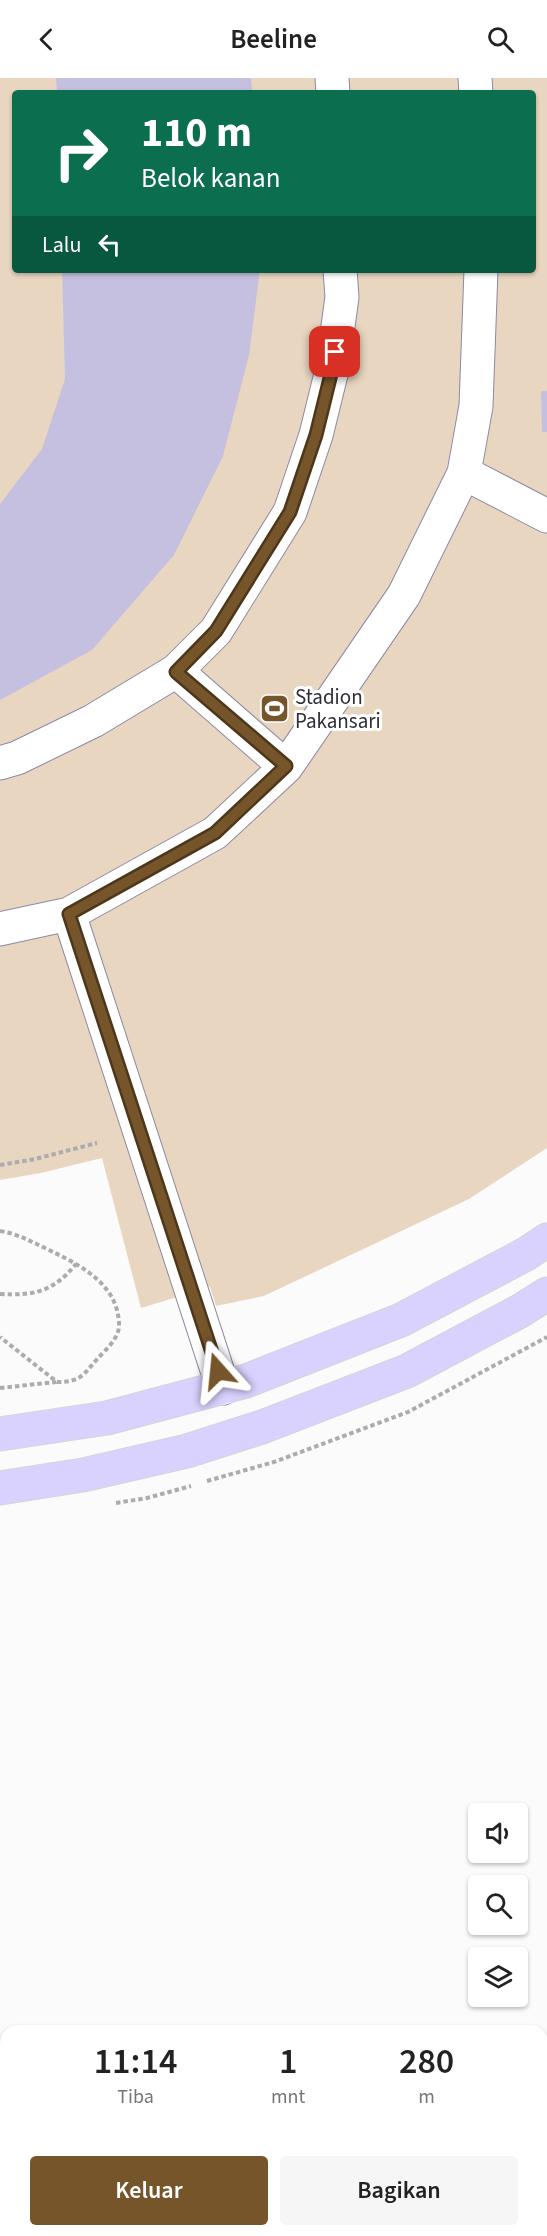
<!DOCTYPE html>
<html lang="id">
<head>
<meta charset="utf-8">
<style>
  :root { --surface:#fff; --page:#f6f6f6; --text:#222; --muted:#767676; --accent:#76552b }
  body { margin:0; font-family:"Source Sans 3",sans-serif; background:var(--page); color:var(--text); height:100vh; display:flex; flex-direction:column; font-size:22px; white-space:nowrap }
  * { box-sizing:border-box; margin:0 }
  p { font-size:20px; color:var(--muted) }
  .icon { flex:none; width:33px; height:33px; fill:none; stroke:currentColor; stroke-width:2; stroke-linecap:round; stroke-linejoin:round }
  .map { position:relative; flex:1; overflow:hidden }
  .drawer { position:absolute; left:0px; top:1947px; width:548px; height:212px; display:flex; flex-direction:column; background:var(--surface); border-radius:18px 18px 0 0; box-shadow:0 2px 4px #0004 }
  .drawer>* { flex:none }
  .hud { position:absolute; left:12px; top:12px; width:524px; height:183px; border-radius:6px; box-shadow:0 2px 4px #0004; background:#0b6e4f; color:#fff; overflow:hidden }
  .controls { position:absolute; left:468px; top:1725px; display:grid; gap:12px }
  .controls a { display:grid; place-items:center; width:60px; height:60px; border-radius:6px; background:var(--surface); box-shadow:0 2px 4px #0004; font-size:30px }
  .pin { position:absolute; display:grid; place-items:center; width:51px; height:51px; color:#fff; margin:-26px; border-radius:12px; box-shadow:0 3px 9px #0006 }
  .me { position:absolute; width:66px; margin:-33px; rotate:342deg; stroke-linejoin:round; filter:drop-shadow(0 0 4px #0008) }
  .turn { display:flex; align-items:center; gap:21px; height:126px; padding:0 30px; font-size:27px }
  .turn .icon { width:78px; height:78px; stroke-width:2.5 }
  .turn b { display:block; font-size:42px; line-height:51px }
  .then { display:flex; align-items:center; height:57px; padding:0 30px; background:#0003; gap:12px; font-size:22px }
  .eta { display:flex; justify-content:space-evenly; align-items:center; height:102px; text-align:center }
  .eta b { font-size:36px; font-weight:600; line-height:42px }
  .primary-button { display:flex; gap:12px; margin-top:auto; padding:12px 30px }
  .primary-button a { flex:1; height:69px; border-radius:6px; background:var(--accent); color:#fff; font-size:24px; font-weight:600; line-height:69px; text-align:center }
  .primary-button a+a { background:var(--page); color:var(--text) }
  header { display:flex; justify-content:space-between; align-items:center; height:78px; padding:0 30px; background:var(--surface); font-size:27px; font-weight:600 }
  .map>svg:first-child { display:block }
  .green { fill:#e8d6c0; fill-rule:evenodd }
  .building { fill:#c5c0df }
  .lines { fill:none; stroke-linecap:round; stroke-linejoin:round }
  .minor-casing { stroke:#8d89a2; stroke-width:35 }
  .major-casing { stroke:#d5d5d7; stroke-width:35 }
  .path { stroke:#acabaf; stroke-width:4; stroke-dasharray:4.5 3; stroke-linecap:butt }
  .minor { stroke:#fff; stroke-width:33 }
  .major { stroke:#d9d1fe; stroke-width:33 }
  .route-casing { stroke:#4d371c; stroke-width:15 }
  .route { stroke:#76552b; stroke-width:10 }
  .labels { text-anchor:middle; stroke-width:6; stroke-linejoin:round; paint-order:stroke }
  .poi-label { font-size:21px; fill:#2f2d37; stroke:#fff; text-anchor:start }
</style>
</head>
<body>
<header><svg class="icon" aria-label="back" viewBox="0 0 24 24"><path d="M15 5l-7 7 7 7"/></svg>Beeline<svg class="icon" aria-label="search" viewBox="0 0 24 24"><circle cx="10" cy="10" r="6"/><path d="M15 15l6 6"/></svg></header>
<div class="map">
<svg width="547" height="2158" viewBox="0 0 547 2158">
  <rect width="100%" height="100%" fill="#fbfbfb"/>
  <path class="green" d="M 0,0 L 547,0 L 547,1070 L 469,1121 L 264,1218 L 216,1228 L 210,1209 L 141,1230 L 102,1080 L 41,1095 L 0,1102 ZM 15,15 L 532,15 L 532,192 L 15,192 Z"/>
  <path class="building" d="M 56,0 L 251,0 L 252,15 L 57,15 Z
    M 62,192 L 259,192 L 259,199 L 249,277 L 223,378 L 174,477 L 92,572 L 0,622 L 0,426 L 42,371 L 65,301 Z
    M 541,313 L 547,313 L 547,354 L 542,354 Z
    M 6,2096 L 6,2140 L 0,2136 L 0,2103 Z"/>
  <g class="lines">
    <defs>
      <path id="minor" d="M 332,0 L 333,15
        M 475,0 L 476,15
        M 464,395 L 547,438
        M 176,593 L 286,689
        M 0,685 L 17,680 L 93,643 L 176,593 L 216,553 L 290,434 L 316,357 L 332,292 L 342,219 L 340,192
        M 69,836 L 223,1310
        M 0,851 L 69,836 L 215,755 L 286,689 L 404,517 L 464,395 L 476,328 L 481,192
        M 0,1993 L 6,1997
        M 542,2086 L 547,2066
        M 0,2087 L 6,2081
        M 542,2116 L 547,2138
        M 249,2152 L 258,2158"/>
      <path id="major" d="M 0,1356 L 107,1340 L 246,1303 L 401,1242 L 526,1176 L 547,1162
        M 0,1410 L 83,1397 L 187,1373 L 262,1349 L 407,1293 L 520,1233 L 547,1216"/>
    </defs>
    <use href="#minor" class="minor-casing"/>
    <use href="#major" class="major-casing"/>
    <path class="path" d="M 0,1087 L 35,1081 L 97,1065
      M 0,1153 C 19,1156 34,1165 51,1173 C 82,1188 118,1207 119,1246 C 120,1259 106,1272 98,1280 C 83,1297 81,1304 57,1304 L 0,1259
      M 0,1216 C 35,1218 54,1213 76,1186
      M 0,1310 L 56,1304
      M 207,1403 L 274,1384 L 408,1334 L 547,1259
      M 116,1425 L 147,1420 L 191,1408"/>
    <use href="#minor" class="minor"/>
    <use href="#major" class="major"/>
  </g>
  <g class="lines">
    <defs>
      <path id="route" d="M 218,1293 L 69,836 L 215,755 L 286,688 L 176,594 L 216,553 L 290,434 L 316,357 L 332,292 L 335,274"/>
    </defs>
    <use href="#route" class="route-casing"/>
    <use href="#route" class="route"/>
  </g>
  <defs>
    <symbol id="stadium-square" viewBox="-11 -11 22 22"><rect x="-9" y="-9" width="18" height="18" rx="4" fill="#76552b" stroke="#fff"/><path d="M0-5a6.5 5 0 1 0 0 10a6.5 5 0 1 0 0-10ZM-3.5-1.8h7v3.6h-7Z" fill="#fff"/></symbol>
  </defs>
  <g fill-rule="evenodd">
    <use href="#stadium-square" x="258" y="614" width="33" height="33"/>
  </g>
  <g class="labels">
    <g class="poi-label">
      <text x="295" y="626">Stadion<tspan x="295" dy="24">Pakansari</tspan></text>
    </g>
  </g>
</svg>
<div class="controls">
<a><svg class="icon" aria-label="sound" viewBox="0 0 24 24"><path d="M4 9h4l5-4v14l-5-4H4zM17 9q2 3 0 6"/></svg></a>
<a><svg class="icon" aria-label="search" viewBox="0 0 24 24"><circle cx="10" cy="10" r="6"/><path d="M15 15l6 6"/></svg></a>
<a><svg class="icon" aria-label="layers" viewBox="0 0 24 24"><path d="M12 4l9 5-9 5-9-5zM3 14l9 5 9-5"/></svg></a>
</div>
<div class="pin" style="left:335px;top:274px;background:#d93025"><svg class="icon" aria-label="arrive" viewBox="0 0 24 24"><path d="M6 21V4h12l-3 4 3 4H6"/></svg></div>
<svg class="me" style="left:218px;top:1293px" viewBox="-20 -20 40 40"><path d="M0-17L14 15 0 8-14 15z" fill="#76552b" stroke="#fff" stroke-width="4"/></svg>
<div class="hud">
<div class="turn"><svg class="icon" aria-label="right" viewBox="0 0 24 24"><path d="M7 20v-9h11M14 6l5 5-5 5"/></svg><div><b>110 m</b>Belok kanan</div></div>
<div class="then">Lalu<svg class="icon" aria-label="left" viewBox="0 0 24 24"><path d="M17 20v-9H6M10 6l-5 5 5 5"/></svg></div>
</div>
<section class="drawer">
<div class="eta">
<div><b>11:14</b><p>Tiba</p></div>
<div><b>1</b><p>mnt</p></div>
<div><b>280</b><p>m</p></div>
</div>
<div class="primary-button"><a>Keluar</a><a>Bagikan</a></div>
</section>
</div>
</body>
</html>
